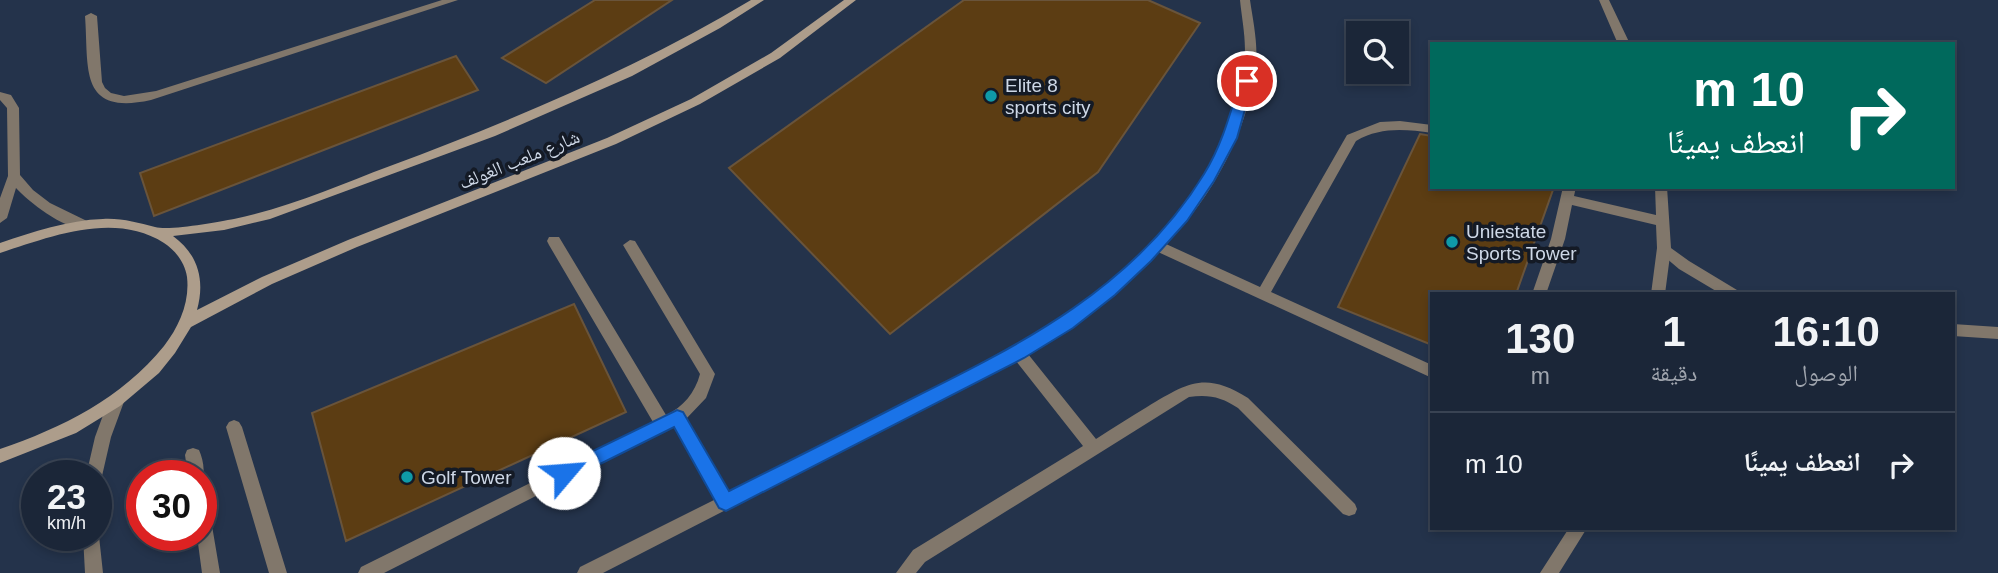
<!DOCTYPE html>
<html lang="ar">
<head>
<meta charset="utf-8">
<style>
  :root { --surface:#1b2638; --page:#242e40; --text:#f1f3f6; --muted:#a0a5ae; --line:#394353 }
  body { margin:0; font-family:Arial,"Noto Naskh Arabic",sans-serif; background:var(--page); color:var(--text); direction:rtl; height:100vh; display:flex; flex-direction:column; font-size:26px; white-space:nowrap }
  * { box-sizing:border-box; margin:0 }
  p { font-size:23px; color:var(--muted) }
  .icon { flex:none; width:38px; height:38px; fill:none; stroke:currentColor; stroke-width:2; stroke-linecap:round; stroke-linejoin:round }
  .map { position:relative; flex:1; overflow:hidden; direction:ltr }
  .drawer { position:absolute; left:1430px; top:292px; width:525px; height:238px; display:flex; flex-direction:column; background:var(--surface); border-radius:0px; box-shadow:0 4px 10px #0003,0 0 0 2px var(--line); direction:rtl }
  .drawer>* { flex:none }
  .top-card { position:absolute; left:1430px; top:42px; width:525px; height:147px; border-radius:0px; box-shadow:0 4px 10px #0003,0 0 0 2px var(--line); direction:rtl; background:#00695c; color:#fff; overflow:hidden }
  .controls { position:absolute; left:1346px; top:21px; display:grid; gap:14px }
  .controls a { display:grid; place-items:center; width:63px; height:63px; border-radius:0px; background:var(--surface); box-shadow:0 4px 10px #0003,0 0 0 2px var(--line); font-size:35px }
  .speed { position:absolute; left:21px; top:460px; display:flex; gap:14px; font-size:35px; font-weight:700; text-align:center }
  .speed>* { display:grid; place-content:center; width:91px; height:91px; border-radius:50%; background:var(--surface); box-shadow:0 4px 10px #0003,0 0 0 2px var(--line); line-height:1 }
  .speed small { font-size:18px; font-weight:400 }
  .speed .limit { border:10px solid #d22; background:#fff; color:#111 }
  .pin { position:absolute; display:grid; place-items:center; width:60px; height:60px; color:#fff; margin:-30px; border:4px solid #fff; border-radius:50%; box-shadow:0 2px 7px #0007 }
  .me { position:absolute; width:77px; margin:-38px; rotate:63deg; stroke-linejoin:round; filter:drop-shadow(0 0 5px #0008) }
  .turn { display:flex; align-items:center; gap:24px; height:147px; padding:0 35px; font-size:32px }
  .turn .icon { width:91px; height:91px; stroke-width:2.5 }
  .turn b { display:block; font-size:49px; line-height:60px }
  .eta { display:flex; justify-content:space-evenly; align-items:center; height:119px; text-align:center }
  .eta b { font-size:42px; font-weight:600; line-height:49px }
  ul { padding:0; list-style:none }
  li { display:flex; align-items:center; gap:21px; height:105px; padding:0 35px; border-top:2px solid var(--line) }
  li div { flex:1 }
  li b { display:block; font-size:26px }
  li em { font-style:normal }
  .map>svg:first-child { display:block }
  .building { fill:#5c3d13; stroke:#69543b; stroke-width:2 }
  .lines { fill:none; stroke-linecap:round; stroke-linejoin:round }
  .lane { fill:#81776b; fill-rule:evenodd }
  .street { fill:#81776b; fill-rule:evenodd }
  .secondary { fill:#ad9d8b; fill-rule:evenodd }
  .route { fill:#1a73e8; stroke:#114b97; stroke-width:2 }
  .culture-dot { fill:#0f9aa8; stroke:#141a25; stroke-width:2.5 }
  .labels { text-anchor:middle; stroke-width:7; stroke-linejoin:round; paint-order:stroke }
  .poi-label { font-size:19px; fill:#ced8e7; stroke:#141a25; text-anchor:start }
  .street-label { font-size:19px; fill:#ced8e7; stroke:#141a25 }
</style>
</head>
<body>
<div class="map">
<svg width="1998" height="573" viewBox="0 0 1998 573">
  <rect width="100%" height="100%" fill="#24334b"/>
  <path class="building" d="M 595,0 L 672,0 L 546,83 L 502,58 Z
    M 964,0 L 1148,0 L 1200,23 L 1098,172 L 890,334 L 729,168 Z
    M 456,56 L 478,90 L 154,216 L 140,173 Z
    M 1420,134 L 1432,136 L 1432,187 L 1554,187 L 1516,294 L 1432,294 L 1432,345 L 1338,307 Z
    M 574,304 L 626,412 L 346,541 L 312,413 Z"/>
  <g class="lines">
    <path class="lane" d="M 1664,243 L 1689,261 L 1737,290 L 1739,294 L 1721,294 L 1679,269 L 1659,252 L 1657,248 Z
      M 1953,324 L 1998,327 L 1998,339 L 1953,336 Z"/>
    <path class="street" d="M 442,0 L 458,0 L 151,100 C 78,116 89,68 85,16 L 91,13 L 97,16 L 102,82 L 105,88 L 111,93 L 124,96 L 156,91 Z
      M 1240,0 L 1250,0 C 1253,21 1258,43 1256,64 C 1248,132 1213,196 1166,244 L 1260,287 L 1347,135 L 1380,122 L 1400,121 L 1432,125 L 1432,133 C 1404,129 1380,127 1356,141 L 1271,292 L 1432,365 L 1432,378 L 1158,252 L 1100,304 L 1028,354 L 1096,439 C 1113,428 1130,417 1147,407 C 1187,383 1205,371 1248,398 L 1355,504 L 1357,509 L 1355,514 L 1349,516 L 1343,514 L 1238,408 C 1222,397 1208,394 1189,397 L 925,562 L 916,573 L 896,573 L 913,550 L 1083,446 L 1016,361 L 603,573 L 577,573 L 580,567 L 716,499 L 674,426 L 384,573 L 358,573 L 361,567 L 653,422 L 549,245 L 547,241 L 549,237 L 559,237 L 666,415 C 683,407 695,393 700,374 L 623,245 L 630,240 L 635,241 L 715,374 L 706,398 L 686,419 L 729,492 C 787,463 846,433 904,404 C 940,386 977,369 1013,349 C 1117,290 1229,189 1244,63 C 1247,42 1242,21 1240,0 Z
      M 1599,0 L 1609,0 L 1630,44 L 1618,44 Z
      M 0,92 L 11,95 L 19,108 L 20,175 L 33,190 L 50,203 L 89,222 L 91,225 L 89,228 C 68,233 30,203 16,188 L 7,218 L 0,223 L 0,198 L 8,176 L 7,108 L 0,100 Z
      M 1563,187 L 1576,187 L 1574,196 L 1656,215 L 1655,187 L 1667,187 L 1671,248 L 1665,294 L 1651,294 L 1657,248 L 1656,225 L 1572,205 L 1565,239 L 1546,294 L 1532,294 L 1551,239 Z
      M 117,393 L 122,395 L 125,399 L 111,437 L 102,476 L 96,482 L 96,476 L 86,476 L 95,437 L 109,399 L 112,395 Z
      M 234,420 L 239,422 L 242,427 L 287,573 L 269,573 L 226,427 L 229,422 Z
      M 193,448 L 199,450 C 203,459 206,473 201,481 L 201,476 L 188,476 L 185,455 L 187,450 Z
      M 201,501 L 207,503 L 209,508 L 220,573 L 202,573 L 197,536 L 201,536 Z
      M 1569,528 L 1587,528 L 1559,573 L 1540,573 Z
      M 96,530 L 99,536 L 103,573 L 85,573 L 83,536 L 96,536 Z"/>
    <path class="secondary" d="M 751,0 L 764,0 L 720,28 L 632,76 L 495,136 L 270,219 L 224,230 L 173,236 C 199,255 205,281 197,310 L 262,277 L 348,240 L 607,138 L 691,99 L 771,53 L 844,0 L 856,0 L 780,58 L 700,104 L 616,144 L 357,247 L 272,284 L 191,327 L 175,353 L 159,373 L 120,406 L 76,433 L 0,463 L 0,449 C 62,428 122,398 164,346 C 179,327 190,302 187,277 C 185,263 176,251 164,243 C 114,211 50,237 0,253 L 0,243 C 33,232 68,220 103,219 C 122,218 138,223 155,227 C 170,231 217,222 234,219 C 288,208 339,185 390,166 C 515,119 636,69 751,0 Z"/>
  </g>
  <path class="route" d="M 1247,77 L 1253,81 L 1237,138 L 1214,181 L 1187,221 L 1151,261 L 1115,295 L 1073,328 L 1024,358 L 726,511 L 719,508 L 674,427 L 570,479 L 564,481 L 558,479 L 555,473 L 558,468 L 677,410 L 683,412 L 729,491 C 789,461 849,431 909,400 C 1022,344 1135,287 1204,174 C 1222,145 1230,114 1240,81 Z"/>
  <g class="culture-dot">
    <circle cx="991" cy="96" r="7"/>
    <circle cx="1452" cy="242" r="7"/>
    <circle cx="407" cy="477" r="7"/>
  </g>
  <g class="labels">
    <g class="poi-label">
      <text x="1005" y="92">Elite 8<tspan x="1005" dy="22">sports city</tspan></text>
      <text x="1466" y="238">Uniestate<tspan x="1466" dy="22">Sports Tower</tspan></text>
      <text x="421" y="484">Golf Tower</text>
    </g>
    <g class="street-label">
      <text transform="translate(519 159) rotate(-22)" y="7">شارع ملعب الغولف</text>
    </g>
  </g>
</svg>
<div class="controls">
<a><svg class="icon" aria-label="search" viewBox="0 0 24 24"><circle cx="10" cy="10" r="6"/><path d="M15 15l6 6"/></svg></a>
</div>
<div class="speed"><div>23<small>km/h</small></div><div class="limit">30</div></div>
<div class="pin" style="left:1247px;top:81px;background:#d93025"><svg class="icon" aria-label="arrive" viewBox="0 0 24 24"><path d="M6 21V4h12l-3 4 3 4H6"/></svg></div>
<svg class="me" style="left:564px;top:473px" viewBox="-20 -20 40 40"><circle r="19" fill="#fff"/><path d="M0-13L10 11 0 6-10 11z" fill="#1a73e8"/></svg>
<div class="top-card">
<div class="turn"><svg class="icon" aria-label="right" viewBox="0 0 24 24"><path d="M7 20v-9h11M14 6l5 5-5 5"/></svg><div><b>10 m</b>انعطف يمينًا</div></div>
</div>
<section class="drawer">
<div class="eta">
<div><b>16:10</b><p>الوصول</p></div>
<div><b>1</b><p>دقيقة</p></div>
<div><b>130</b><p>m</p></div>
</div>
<ul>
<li><svg class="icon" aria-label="right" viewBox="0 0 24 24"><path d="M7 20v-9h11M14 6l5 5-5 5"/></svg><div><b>انعطف يمينًا</b></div><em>10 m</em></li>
</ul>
</section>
</div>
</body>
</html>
